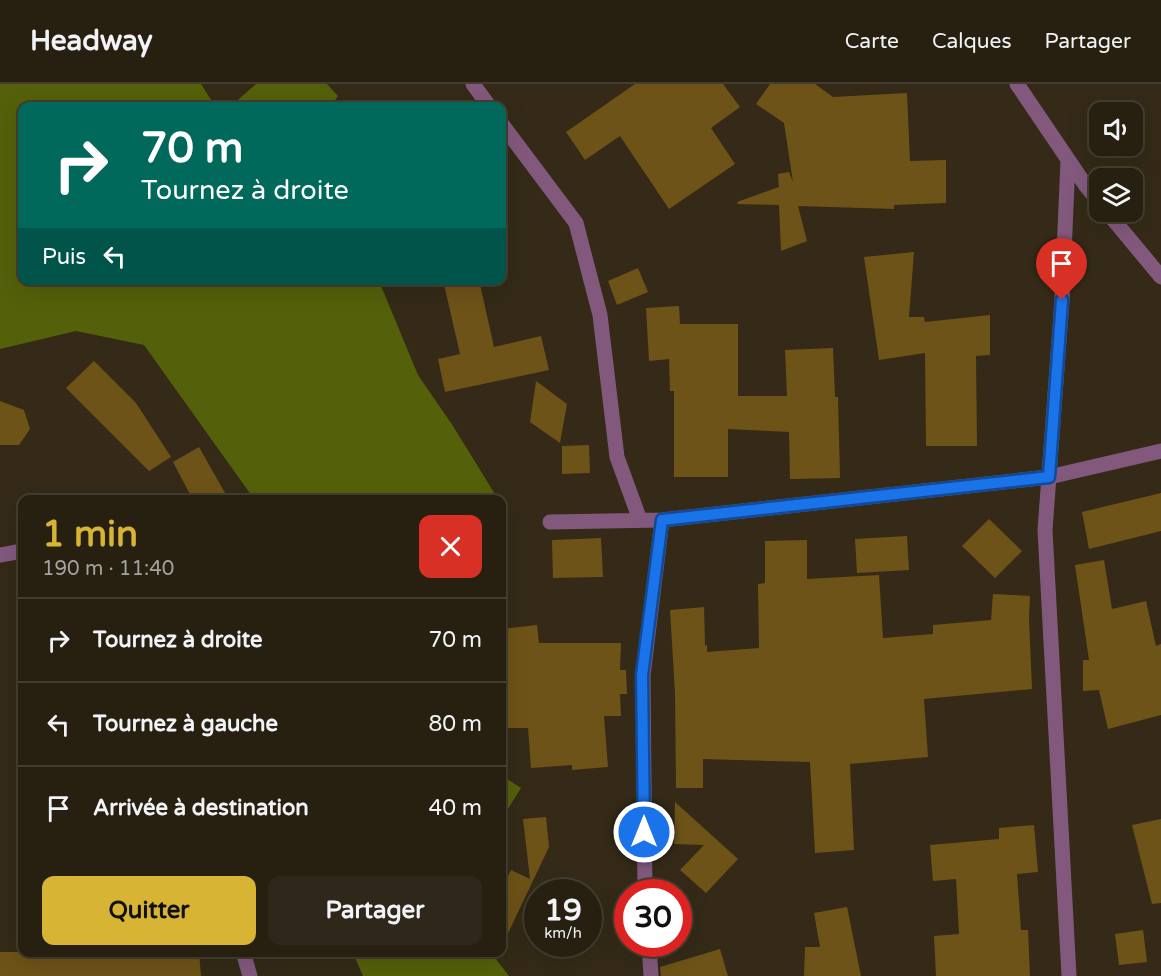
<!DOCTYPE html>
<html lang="fr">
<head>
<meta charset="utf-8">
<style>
  :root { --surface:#272011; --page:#2f281a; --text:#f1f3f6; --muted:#a4a39f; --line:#433e31; --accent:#d8b434 }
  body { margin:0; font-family:"Varela Round",sans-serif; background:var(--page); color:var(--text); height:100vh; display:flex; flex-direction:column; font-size:22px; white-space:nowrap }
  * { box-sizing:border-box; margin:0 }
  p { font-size:20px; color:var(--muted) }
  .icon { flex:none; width:33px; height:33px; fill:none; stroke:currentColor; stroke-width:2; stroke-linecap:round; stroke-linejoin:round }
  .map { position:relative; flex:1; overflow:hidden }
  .details { position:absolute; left:18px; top:411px; width:488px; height:462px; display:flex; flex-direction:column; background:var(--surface); border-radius:12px; box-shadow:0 6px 24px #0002,0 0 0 2px var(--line) }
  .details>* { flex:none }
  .hud { position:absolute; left:18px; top:18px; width:488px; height:183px; border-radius:12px; box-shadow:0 6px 24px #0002,0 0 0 2px var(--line); background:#00695c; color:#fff; overflow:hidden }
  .fabs { position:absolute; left:1089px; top:18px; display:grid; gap:12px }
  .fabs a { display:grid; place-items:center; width:54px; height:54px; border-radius:12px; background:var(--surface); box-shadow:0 6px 24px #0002,0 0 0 2px var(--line); font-size:30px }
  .speed { position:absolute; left:524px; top:795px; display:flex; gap:12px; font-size:30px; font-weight:700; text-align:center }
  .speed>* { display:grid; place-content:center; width:78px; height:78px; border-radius:50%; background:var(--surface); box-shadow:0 6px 24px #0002,0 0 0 2px var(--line); line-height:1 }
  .speed small { font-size:15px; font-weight:400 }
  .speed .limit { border:9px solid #d22; background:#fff; color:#111 }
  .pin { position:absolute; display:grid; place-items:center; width:51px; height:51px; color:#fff; margin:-62px -26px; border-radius:50% 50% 50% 0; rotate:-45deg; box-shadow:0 0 6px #0007 }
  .pin .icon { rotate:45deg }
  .me { position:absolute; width:66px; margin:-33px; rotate:0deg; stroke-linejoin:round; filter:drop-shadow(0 0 4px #0008) }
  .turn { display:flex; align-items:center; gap:21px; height:126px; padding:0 24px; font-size:27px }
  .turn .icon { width:78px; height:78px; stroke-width:2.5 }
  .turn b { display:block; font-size:42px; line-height:51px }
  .then { display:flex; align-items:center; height:57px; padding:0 24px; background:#0003; gap:12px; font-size:22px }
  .round { display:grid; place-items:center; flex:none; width:63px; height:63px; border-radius:12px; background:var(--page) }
  .head { display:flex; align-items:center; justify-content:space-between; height:102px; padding:0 24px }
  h1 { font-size:36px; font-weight:700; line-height:45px; color:var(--accent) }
  .action { display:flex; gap:12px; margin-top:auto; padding:12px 24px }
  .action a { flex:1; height:69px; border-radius:12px; background:var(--accent); color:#111; font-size:24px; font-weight:700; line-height:69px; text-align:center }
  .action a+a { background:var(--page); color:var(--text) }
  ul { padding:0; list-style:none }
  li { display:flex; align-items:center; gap:18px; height:84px; padding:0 24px; border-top:2px solid var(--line) }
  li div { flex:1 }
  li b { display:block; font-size:22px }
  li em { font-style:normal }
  header { display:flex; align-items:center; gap:36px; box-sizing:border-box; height:84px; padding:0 30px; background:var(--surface); border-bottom:2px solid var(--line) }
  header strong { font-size:28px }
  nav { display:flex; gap:33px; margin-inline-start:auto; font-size:21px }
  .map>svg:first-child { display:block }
  .forest { fill:#55600a }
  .building { fill:#6d5317 }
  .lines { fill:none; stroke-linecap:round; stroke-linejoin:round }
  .street { stroke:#82597d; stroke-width:15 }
  .route-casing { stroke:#114b97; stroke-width:15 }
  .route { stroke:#1a73e8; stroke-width:10 }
</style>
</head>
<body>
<header>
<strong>Headway</strong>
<nav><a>Carte</a><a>Calques</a><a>Partager</a></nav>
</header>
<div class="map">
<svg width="1161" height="892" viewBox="0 0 1161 892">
  <rect width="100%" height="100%" fill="#342a17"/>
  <path class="forest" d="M 0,0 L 201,0 L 215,22 L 22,22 L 22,196 L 379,197 L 418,291 L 453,342 L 498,415 L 254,415 L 144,261 L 76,247 L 0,265 Z
    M 256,0 L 327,0 L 338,12 L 331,22 L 231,22 Z
    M 501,691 L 521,704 L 501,736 Z
    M 353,869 L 491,869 L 509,892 L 363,892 Z"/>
  <path class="building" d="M 635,0 L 723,0 L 740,23 L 711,44 L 735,80 L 669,125 L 620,52 L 585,76 L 566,48 Z
    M 770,0 L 815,0 L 833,13 L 907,9 L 910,77 L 946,76 L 946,119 L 894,121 L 894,125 L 798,122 L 807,157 L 781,167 L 779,121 L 738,120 L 737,118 L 779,103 L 778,90 L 789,88 L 793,98 L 784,39 L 756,20 Z
    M 914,168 L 909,233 L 924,233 L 925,238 L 990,231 L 990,271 L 976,272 L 977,362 L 926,362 L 925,269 L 879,276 L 864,173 Z
    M 638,184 L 648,208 L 617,221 L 608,197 Z
    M 443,196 L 479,196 L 494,263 L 541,252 L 549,286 L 445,308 L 438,275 L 460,270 Z
    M 679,222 L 680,240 L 738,240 L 738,312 L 787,312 L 785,266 L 833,264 L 835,313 L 838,313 L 840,394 L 790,395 L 789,348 L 728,345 L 728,393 L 674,393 L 674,307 L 670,307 L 669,275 L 649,277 L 646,224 Z
    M 94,277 L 136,319 L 171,373 L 149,387 L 66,304 Z
    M 536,297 L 567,320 L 560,359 L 530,338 Z
    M 0,317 L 24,326 L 30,345 L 19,361 L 0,361 Z
    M 589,361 L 590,389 L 562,390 L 562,362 Z
    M 199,363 L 229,416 L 193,416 L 173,378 Z
    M 1161,409 L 1161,447 L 1089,465 L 1082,428 Z
    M 989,435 L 1022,467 L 995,494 L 962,462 Z
    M 907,452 L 909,486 L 857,489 L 855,455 Z
    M 601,454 L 603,493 L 553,494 L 552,456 Z
    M 807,456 L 807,495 L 879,491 L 883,554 L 933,550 L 933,541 L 991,536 L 993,510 L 1030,512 L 1029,534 L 1032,605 L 924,615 L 928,673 L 850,680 L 854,766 L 815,769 L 810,678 L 703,675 L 703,704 L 676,704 L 675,609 L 670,526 L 704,523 L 705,562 L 707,561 L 707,568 L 759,564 L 758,500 L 765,499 L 765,457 Z
    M 1104,476 L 1112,525 L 1146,517 L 1156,562 L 1161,560 L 1161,631 L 1108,645 L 1099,606 L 1083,607 L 1083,576 L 1089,576 L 1075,481 Z
    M 537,541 L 539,559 L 621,559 L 620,586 L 626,586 L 627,610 L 620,610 L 621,632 L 604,632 L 608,683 L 572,686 L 572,681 L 531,684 L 528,644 L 506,644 L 506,583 L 501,583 L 501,545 Z
    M 675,718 L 738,775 L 706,809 L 680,786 L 704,761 L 674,760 Z
    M 546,733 L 549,763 L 501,864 L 501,807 L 511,786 L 530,795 L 523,735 Z
    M 1161,735 L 1161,819 L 1152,820 L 1132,741 Z
    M 1034,741 L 1038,788 L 1017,790 L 1021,846 L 1028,846 L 1030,892 L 936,892 L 934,852 L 959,850 L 956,795 L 933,797 L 930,761 L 999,755 L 999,744 Z
    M 847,823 L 861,892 L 804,892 L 805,863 L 820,863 L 814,829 Z
    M 1143,846 L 1147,878 L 1119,881 L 1115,850 Z
    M 720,865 L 728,892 L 661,892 L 660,883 Z
    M 0,868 L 199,868 L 201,892 L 0,892 Z"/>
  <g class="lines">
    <path class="street" d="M 473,0 L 489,22
      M 1017,0 L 1086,102 L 1100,119
      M 501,39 L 576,139 L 600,231 L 617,373 L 640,436
      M 1068,76 L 1062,216 L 1045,446 L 1069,892
      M 1107,128 L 1161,193
      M 550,438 L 662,436 L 1049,393 L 1161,367
      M 0,471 L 22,467
      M 645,808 L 643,591 L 662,436
      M 649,860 L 651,892
      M 243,868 L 250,892"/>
  </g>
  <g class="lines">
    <defs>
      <path id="route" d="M 644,748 L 642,591 L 662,436 L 1049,393 L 1062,216"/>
    </defs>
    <use href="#route" class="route-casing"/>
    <use href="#route" class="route"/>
  </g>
</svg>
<div class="fabs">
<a><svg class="icon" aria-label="sound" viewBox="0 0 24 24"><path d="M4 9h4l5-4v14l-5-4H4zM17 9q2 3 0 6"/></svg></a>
<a><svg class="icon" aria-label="layers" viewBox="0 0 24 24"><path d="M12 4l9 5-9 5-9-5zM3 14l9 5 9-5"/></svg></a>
</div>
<div class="speed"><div>19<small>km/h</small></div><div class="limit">30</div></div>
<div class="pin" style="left:1062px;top:216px;background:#d93025"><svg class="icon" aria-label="arrive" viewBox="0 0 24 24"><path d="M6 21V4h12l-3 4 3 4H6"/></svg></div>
<svg class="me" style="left:644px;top:748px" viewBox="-20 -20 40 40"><circle r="17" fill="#1a73e8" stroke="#fff" stroke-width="3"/><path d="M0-11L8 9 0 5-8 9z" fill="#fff"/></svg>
<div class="hud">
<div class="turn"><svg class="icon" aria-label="right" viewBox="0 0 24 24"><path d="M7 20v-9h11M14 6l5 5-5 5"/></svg><div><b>70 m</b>Tournez à droite</div></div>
<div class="then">Puis<svg class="icon" aria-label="left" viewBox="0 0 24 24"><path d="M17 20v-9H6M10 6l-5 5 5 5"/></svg></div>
</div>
<section class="details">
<div class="head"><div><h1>1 min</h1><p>190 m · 11:40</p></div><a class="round" style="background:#d93025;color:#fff"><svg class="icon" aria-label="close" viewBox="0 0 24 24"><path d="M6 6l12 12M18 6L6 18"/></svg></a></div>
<ul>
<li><svg class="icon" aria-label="right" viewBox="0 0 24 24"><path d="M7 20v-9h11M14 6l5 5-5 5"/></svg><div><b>Tournez à droite</b></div><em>70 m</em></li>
<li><svg class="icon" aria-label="left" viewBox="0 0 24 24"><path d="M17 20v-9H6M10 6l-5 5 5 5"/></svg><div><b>Tournez à gauche</b></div><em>80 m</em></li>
<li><svg class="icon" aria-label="arrive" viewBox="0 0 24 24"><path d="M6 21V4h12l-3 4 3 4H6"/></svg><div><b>Arrivée à destination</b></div><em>40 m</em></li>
</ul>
<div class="action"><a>Quitter</a><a>Partager</a></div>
</section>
</div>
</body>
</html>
